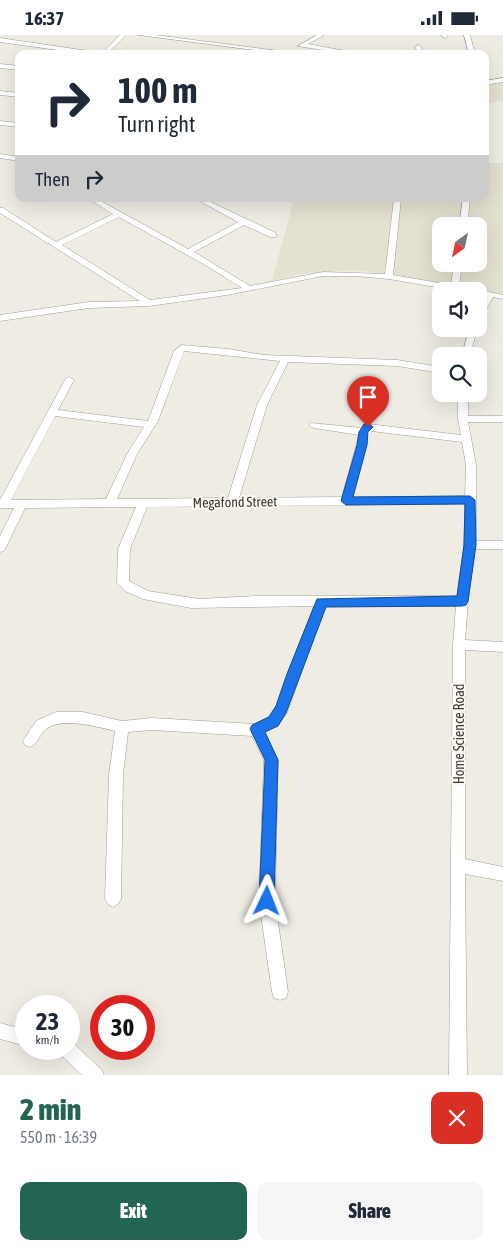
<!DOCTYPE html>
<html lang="en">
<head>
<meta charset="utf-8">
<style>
  :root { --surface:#fff; --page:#f6f6f7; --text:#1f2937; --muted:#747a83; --accent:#236553 }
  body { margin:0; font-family:"Asap Condensed",sans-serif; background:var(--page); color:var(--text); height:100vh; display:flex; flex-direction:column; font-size:19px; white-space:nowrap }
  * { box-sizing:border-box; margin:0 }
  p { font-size:16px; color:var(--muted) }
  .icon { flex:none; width:28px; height:28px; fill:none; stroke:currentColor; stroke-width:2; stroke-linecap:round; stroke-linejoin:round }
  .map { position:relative; height:1040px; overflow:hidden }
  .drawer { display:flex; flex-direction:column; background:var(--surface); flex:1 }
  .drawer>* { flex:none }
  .top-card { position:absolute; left:15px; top:15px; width:474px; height:152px; border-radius:10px; box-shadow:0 5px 20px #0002; background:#fff; color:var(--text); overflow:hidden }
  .needle { width:32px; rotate:213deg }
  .fabs { position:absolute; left:432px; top:182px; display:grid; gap:10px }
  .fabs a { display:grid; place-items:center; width:55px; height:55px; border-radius:10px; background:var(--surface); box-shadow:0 5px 20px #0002; font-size:25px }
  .speed { position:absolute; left:15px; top:960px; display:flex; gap:10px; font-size:25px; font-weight:700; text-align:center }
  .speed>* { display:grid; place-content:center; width:65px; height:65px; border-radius:50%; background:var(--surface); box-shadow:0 5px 20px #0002; line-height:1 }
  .speed small { font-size:12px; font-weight:400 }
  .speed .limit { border:8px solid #d22; background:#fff; color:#111 }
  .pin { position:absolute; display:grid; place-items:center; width:42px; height:42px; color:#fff; margin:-51px -21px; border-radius:50% 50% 50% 0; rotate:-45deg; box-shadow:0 0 5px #0007 }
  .pin .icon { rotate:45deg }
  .me { position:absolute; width:55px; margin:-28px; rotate:2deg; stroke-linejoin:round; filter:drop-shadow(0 0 4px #0008) }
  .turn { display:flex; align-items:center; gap:18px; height:105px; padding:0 20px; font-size:22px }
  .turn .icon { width:65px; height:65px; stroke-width:2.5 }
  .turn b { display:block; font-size:35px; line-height:42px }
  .then { display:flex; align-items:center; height:48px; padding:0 20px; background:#0003; gap:10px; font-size:19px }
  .round { display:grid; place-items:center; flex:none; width:52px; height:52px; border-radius:10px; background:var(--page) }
  .head { display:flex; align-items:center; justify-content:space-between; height:85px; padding:0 20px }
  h1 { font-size:30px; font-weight:800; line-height:38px; color:var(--accent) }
  .button { display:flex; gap:10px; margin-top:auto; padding:10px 20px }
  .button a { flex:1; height:58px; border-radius:10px; background:var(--accent); color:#fff; font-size:20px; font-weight:800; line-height:58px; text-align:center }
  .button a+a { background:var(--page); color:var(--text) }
  .status { display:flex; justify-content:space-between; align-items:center; height:35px; padding:0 25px; background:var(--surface); direction:ltr }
  .status svg { height:14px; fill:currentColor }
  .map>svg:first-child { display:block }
  .built { fill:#e4e1d1; fill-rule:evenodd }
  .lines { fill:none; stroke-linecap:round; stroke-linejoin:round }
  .minor-casing { stroke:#9f9d96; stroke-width:1 }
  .minor { fill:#fff; fill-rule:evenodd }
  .route { fill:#1a73e8; stroke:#114b97 }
  .labels { text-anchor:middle; stroke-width:4; stroke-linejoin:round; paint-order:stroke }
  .street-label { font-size:14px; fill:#3c3b38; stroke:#fbf9f1 }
</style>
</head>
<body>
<div class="status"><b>16:37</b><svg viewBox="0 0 49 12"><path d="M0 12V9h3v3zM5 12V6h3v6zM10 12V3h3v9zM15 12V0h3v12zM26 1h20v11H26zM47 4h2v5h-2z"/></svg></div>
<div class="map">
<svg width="503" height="1040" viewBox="0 0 503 1040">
  <rect width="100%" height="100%" fill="#eeece3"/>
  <path class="built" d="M 503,47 L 503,66 L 487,69 L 488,50 Z
    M 485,128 L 503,128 L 503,259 L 359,235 L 300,239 L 272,246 L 294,164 L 485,164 ZM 441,191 L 479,191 L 479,229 L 441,229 Z"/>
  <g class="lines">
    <defs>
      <path id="minor" d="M 120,0 L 126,0 L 107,19 L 86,19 L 0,7 L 0,3 L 102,18 Z
        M 139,0 L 155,0 L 295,18 L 285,19 Z
        M 317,0 L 324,0 L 308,9 L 362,19 L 347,19 L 298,11 Z
        M 441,0 L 447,0 L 448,1 L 445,3 Z
        M 464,0 L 470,0 L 475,19 L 469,19 Z
        M 418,10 L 420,11 L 425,19 L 419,19 L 415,12 Z
        M 0,29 L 19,31 L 19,35 L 0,33 Z
        M 503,43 L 503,47 L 485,50 L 485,46 Z
        M 0,56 L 19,58 L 19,62 L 0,60 Z
        M 0,86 L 19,88 L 19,92 L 0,90 Z
        M 0,119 L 19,122 L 19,126 L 0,123 Z
        M 89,164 L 97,164 L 188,214 L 238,187 L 196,164 L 204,164 L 276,198 L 276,202 L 270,202 L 244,190 L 194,217 L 250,251 L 323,237 L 385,239 L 394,164 L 401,164 L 393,240 L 451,250 L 454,229 L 462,229 L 459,251 L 503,260 L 503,264 L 493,262 L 482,282 L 479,283 L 479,273 L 486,261 L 479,259 L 479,256 L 459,256 L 389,244 L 355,241 L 323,241 L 227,260 L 149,271 L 89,273 L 0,286 L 0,280 L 89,267 L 140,266 L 0,178 L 0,173 L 3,173 L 56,207 L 113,179 ZM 119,182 L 207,231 L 242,253 L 150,265 L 62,210 Z
        M 463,164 L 470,164 L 467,191 L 459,191 Z
        M 469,294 L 477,294 L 470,321 L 462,321 Z
        M 182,310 L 228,314 L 264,320 L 397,325 L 441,332 L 441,338 L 397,331 L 288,327 L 267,370 L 239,463 L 342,462 L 359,400 L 314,393 L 311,392 L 309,390 L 311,388 L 362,393 L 365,390 L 368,389 L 461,400 L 458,384 L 458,359 L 468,359 L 468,381 L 503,381 L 503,387 L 468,387 L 476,430 L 476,506 L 503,506 L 503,514 L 475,514 L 468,566 L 465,605 L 503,607 L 503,617 L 465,615 L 465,824 L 503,832 L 503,846 L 465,839 L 467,1040 L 449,1040 L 453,610 L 456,571 L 325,571 L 287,678 L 278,690 L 264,697 L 278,725 L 275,866 L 288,957 L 286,963 L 280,965 L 274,963 L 272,957 L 259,866 L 264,725 L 252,701 L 152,695 L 128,697 L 123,740 L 121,864 L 118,869 L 113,872 L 108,869 L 105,864 L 109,740 L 115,696 C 97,692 60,681 45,695 C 39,700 38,709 30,712 L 25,710 L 23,706 L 36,686 L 56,677 L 83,677 L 122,686 L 152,683 L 255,689 L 268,682 L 276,671 L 287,639 L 314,571 L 191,573 L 143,564 L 125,556 L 117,548 L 118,514 L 136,472 L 25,473 L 4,516 L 0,517 L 0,501 L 14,473 L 0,473 L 0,465 L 66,343 L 69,342 L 74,345 L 58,375 L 148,386 L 174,316 ZM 184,316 L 280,326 L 257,370 L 228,463 L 117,464 L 137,419 L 158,386 ZM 55,381 L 144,392 L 127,419 L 106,464 L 11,465 ZM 371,396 L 462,407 L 466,430 L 465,461 L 352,462 ZM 465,469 L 464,510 L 457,561 L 256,561 L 199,564 L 148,556 L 129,546 L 130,514 L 147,472 Z
        M 0,988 L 26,995 L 26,1011 L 0,1004 Z
        M 69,1007 L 74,1009 L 101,1034 L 104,1040 L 82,1040 L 63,1022 L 58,1020 L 56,1014 L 69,1014 Z"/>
    </defs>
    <use href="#minor" class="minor-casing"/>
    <use href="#minor" class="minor"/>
  </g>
  <path class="route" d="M 368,388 L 373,392 L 368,397 L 367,410 L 353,462 L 470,461 L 475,465 L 476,510 L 468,566 L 466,570 L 462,571 L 326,572 L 286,678 L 278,691 L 265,697 L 278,725 L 274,866 L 272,872 L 267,874 L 261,872 L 259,866 L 265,725 L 250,694 L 252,690 L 269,682 L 276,671 L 287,639 L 317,564 L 457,561 L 464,510 L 465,469 L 346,470 L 341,466 L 357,410 L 359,397 L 364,389 Z"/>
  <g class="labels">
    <g class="street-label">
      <text transform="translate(235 467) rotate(-1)" y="5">Megafond Street</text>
      <text transform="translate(459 699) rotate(-90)" y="5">Home Science Road</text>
    </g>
  </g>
</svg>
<div class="fabs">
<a><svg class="needle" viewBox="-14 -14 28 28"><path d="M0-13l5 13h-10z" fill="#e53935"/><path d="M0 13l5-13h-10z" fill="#747a83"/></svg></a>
<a><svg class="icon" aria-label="sound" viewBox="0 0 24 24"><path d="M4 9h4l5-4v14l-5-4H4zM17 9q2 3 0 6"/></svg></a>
<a><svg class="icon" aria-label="search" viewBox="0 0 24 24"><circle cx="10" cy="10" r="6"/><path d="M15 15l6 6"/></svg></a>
</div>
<div class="speed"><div>23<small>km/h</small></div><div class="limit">30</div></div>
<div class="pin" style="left:368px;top:392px;background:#d93025"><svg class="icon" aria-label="arrive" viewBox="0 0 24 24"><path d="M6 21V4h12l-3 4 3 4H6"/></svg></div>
<svg class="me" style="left:267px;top:866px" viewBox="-20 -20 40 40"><path d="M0-17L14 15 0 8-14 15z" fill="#1a73e8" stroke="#fff" stroke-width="4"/></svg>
<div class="top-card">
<div class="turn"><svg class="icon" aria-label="right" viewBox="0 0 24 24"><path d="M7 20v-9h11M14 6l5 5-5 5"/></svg><div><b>100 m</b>Turn right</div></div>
<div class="then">Then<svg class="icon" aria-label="right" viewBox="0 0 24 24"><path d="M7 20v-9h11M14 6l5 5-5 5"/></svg></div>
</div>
</div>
<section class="drawer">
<div class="head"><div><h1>2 min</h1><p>550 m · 16:39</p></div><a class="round" style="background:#d93025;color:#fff"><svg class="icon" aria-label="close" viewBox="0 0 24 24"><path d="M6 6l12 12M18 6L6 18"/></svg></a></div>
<div class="button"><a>Exit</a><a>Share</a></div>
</section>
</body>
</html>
